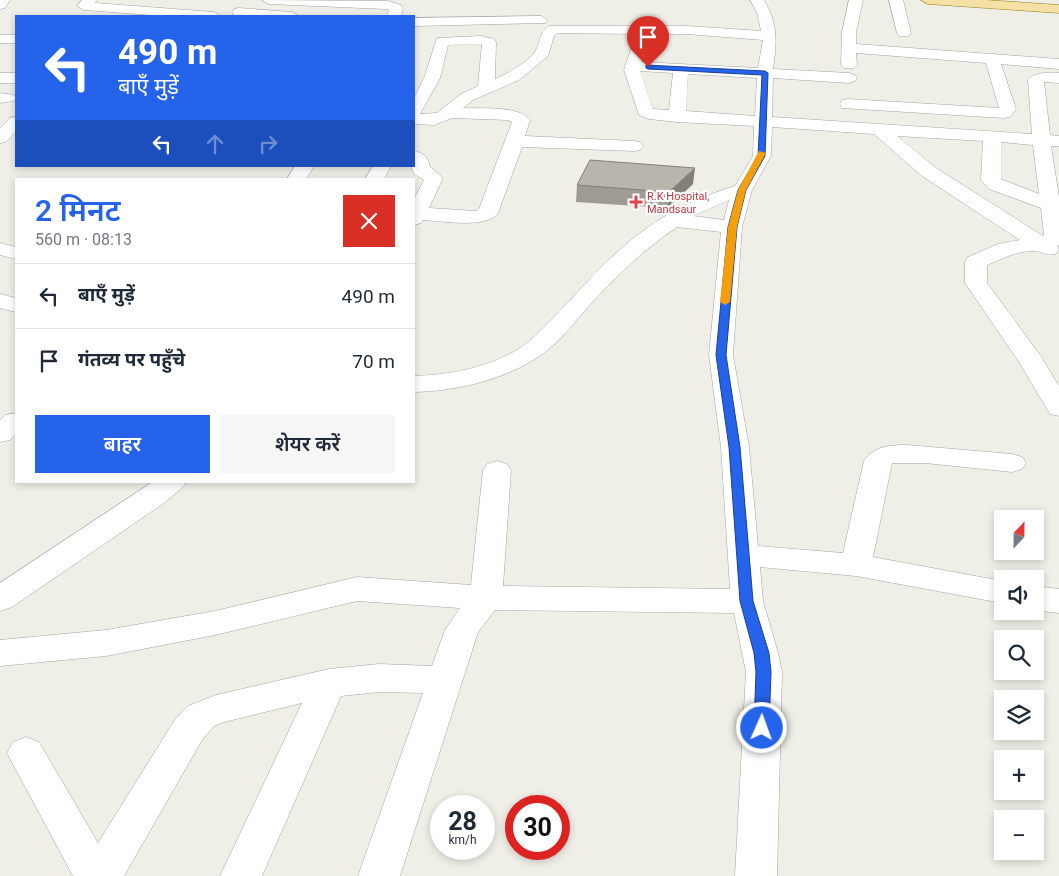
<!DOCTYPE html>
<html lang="hi">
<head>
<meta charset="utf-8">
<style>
  :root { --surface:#fff; --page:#f6f6f7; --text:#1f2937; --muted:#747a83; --line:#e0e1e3; --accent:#2563eb }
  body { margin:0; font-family:Roboto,"Noto Sans Devanagari",sans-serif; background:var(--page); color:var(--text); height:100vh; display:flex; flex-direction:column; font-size:19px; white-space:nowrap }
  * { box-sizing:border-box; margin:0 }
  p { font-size:16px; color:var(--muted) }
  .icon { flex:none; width:28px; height:28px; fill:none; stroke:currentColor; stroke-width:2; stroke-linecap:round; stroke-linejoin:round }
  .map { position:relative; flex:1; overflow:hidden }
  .sheet { position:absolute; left:15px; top:178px; width:400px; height:305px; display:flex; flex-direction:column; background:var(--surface); border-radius:0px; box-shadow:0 2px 8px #0003 }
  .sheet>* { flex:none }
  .top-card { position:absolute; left:15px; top:15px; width:400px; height:152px; border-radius:0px; box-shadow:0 2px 8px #0003; background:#2563eb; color:#fff; overflow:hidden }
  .needle { width:32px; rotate:22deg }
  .controls { position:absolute; left:994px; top:510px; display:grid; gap:10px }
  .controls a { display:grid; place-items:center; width:50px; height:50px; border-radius:0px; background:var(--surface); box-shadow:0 2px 8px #0003; font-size:25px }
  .speed { position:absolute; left:430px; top:795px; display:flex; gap:10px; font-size:25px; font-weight:700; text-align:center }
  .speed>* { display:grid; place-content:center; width:65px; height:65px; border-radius:50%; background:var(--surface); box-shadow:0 2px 8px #0003; line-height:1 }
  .speed small { font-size:12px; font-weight:400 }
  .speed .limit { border:8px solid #d22; background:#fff; color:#111 }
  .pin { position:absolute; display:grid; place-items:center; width:42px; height:42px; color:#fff; margin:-51px -21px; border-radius:50% 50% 50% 0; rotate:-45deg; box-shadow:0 0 5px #0007 }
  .pin .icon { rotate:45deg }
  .me { position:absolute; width:55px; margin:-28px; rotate:2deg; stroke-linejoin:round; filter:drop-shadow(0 0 4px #0008) }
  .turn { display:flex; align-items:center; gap:18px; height:105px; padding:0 20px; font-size:22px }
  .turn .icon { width:65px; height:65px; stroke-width:2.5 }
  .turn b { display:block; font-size:35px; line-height:42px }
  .lanes { display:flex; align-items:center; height:48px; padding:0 20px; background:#0003; justify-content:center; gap:25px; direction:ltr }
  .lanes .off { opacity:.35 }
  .round { display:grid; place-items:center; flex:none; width:52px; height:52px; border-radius:0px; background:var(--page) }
  .head { display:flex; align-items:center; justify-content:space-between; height:85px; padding:0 20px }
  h1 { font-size:30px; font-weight:600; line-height:38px; color:var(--accent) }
  .primary-button { display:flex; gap:10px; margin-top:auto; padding:10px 20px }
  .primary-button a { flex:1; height:58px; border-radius:0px; background:var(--accent); color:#fff; font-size:20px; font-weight:600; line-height:58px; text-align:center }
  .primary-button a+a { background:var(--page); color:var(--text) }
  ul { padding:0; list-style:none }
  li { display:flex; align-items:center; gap:15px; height:65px; padding:0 20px; border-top:1px solid var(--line) }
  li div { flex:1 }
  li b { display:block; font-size:19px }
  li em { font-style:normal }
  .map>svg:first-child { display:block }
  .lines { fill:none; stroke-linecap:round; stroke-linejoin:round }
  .minor-casing { stroke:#a3a3a3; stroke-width:1 }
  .major-casing { stroke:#907b0b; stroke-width:1 }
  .minor { fill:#fff; fill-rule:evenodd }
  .major { fill:#f5e1a6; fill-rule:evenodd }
  .wall { fill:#9f9b94 }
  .shaded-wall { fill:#827e78 }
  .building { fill:#b9b4ac; stroke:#827e78 }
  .route { fill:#2563eb; stroke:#184099 }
  .slow { fill:#f59e0b }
  .health-dot { fill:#e0444e; stroke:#fff; stroke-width:2 }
  .labels { text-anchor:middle; stroke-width:4.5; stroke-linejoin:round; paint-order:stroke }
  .far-health-label { font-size:11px; fill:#be3a42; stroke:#fff; text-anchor:start }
</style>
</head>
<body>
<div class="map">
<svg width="1059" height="876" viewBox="0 0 1059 876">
  <rect width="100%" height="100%" fill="#efeee7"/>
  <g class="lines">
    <defs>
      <path id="minor" d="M 0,0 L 10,0 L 5,8 L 0,9 Z
        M 82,0 L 97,0 L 95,3 L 214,12 L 221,16 L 164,16 L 84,10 L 77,6 Z
        M 262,0 L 388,1 L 401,5 L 403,8 L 401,16 L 387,16 L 389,10 L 386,9 L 269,4 Z
        M 750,0 L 764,0 C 778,24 777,42 773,69 L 849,73 L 855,75 L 857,78 L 855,81 L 849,83 L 773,78 L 772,117 L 1032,134 L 1028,80 C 1036,71 1048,73 1059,73 L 1059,83 L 1044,82 L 1050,135 L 1059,136 L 1059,146 L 1051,146 L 1059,197 L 1059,245 L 1057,246 L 1059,249 L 1056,254 C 1044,256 1041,250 1033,251 C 1016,251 1002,259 987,265 L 987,283 L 1040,355 L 1059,386 L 1059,416 L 1050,414 L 1019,362 L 965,283 L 965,262 L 968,257 L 998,244 L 1020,240 L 922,176 L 874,134 L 772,127 L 771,156 L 752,190 L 742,227 L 733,355 L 749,447 L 758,546 L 843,553 L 864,461 C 874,446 890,445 907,445 L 1012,454 L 1022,457 L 1026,463 L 1022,469 L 1012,472 L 925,463 L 892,463 L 873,557 L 1002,581 L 1002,603 L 856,576 L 760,567 L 763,601 L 778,653 L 782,672 L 777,876 L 735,876 L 746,672 L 734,613 L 495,610 L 478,632 L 400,876 L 358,876 L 423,693 L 379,692 L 341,696 L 262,876 L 220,876 L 302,703 L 224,722 L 214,726 L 202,740 L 124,876 L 73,876 L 7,753 L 13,742 L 26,737 L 39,742 L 98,843 L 176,718 L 188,706 L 216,695 L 329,669 L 379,664 L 432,666 L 445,630 L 460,608 L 357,601 L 215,635 L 106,656 L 0,666 L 0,640 L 106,630 L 215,611 L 357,577 L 471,585 L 483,470 L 487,464 L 497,461 L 507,464 L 511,470 L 503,586 L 730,589 L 721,447 L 709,355 L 721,232 L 677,227 C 644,249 615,277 589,306 C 576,320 564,337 550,348 C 514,378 459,391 414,392 L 414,376 C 454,375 504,365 534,337 C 565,308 591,275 623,247 C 656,218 692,199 735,186 L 753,156 L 754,126 L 677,122 L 649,119 L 639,115 L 624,70 L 636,34 L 558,33 L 554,36 L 548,56 L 519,80 L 473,100 L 463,108 C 480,109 519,105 530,120 L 525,136 L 634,141 L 640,142 L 643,146 L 640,150 L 634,151 L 522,147 L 498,213 C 487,229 442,221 423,220 L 421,223 L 414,225 L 414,199 L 424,180 L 414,174 L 411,166 L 414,166 L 414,151 C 424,153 428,157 430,167 L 443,178 L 429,208 L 476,211 L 479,209 L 512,122 L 508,120 L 452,118 L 434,125 L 414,124 L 414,98 L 424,78 L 437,38 L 481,36 L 494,39 L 496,42 L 495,79 C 505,75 532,60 536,50 C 542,38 538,35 549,26 L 687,26 L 761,31 L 757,12 ZM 650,34 L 687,34 L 763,40 L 758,68 L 641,62 ZM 482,44 L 478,86 L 461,94 L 437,113 L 420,114 L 440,78 L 448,45 ZM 640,71 L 673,73 L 669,110 L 653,109 ZM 688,74 L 757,78 L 755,116 L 686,111 ZM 897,136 L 983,141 L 981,180 L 989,189 L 1041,208 L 1044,235 L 1043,236 L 936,168 ZM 1001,142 L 1033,145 L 1039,194 L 1001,179 ZM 729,200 L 724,220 L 693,216 Z
        M 849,0 L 863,0 L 856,32 L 856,44 L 1059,59 L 1059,69 L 1001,64 L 1016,109 L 1010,117 L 1004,118 L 842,108 L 840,104 L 842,100 L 848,99 L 999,108 L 986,63 L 856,53 L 857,65 L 854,68 L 844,68 L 841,65 L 842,32 Z
        M 889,0 L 903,0 L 911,33 L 909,36 L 899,36 L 897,33 Z
        M 239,8 L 292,12 L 299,16 L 234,15 L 232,12 L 234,9 Z
        M 541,16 L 548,20 L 546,23 L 414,26 L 414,18 Z
        M 0,35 L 16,35 L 16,43 L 0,43 Z
        M 0,73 L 16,73 L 16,83 L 0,83 Z
        M 0,93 L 14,95 L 16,98 L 14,101 L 0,103 Z
        M 16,117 L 16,132 L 6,142 L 0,143 L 0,128 L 10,118 Z
        M 295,166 L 314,166 L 306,179 L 287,179 Z
        M 373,166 L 391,166 L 384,179 L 365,179 Z
        M 0,243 L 16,247 L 16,259 L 0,255 Z
        M 0,294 L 16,298 L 16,312 L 0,308 Z
        M 16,413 L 16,434 L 10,440 L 0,442 L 0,420 L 6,415 Z
        M 154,481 L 187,481 L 183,487 L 164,503 L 12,607 L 0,611 L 0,583 Z
        M 1035,586 L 1059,589 L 1059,613 L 1035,610 Z"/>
      <path id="major" d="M 921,0 L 986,0 L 1059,5 L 1059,13 L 928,4 Z"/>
    </defs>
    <use href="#minor" class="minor-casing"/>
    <use href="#major" class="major-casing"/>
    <use href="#minor" class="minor"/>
    <use href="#major" class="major"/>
  </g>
  <path class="wall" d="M 693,184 L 667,208 L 576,202 L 577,185 Z"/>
  <path class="shaded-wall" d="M 695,168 L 693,184 L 667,208 L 669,192 Z"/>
  <path class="building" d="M 590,160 L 695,168 L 669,192 L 577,185 Z"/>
  <path class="route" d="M 646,65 L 765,71 L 768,73 L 765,156 L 746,190 L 737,227 L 726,355 L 740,447 L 753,601 L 769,653 L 771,672 L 769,728 L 767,732 L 762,734 L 756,732 L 754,728 L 756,672 L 754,653 L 740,601 L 729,447 L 716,355 L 728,227 L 738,190 L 758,156 L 762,75 L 648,69 L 646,68 Z"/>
  <path class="slow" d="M 759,151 L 766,153 L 746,190 L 737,227 L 730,302 L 725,305 L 720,302 L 728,227 L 738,190 Z"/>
  <path class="health-dot" d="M633.5 194.5h5v5h5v5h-5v5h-5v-5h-5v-5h5z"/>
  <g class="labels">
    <g class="far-health-label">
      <text x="647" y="200">R.K Hospital,<tspan x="647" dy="13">Mandsaur</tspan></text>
    </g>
  </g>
</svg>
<div class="controls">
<a><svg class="needle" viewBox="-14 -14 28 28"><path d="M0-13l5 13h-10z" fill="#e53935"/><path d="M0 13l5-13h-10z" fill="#747a83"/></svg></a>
<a><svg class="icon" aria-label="sound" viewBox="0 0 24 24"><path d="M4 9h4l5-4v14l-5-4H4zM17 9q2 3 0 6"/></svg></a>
<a><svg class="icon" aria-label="search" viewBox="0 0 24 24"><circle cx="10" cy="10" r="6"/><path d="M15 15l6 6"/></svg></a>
<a><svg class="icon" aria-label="layers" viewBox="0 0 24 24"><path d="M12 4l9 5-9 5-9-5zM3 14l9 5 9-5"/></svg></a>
<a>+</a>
<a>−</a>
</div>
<div class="speed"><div>28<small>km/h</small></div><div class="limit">30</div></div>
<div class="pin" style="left:648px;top:67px;background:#d93025"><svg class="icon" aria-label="arrive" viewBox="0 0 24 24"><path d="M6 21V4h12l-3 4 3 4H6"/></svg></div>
<svg class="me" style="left:762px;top:728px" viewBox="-20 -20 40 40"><circle r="17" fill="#2563eb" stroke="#fff" stroke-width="3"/><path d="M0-11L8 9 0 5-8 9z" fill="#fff"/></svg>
<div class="top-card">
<div class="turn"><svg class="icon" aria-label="left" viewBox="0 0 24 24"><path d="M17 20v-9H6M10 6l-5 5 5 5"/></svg><div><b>490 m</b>बाएँ मुड़ें</div></div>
<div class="lanes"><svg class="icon" aria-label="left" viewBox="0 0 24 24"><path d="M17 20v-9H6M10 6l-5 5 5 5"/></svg><svg class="icon off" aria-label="ahead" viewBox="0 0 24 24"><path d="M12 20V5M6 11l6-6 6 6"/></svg><svg class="icon off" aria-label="right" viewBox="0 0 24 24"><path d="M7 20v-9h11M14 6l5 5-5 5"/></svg></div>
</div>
<section class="sheet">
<div class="head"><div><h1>2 मिनट</h1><p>560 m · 08:13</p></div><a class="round" style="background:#d93025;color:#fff"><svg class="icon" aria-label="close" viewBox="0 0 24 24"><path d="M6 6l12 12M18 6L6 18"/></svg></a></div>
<ul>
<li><svg class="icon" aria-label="left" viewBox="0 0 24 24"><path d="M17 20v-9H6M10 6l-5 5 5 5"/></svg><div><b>बाएँ मुड़ें</b></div><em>490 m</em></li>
<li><svg class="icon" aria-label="arrive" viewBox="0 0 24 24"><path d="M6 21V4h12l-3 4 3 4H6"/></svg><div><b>गंतव्य पर पहुँचे</b></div><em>70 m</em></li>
</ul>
<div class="primary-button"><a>बाहर</a><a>शेयर करें</a></div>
</section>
</div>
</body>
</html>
